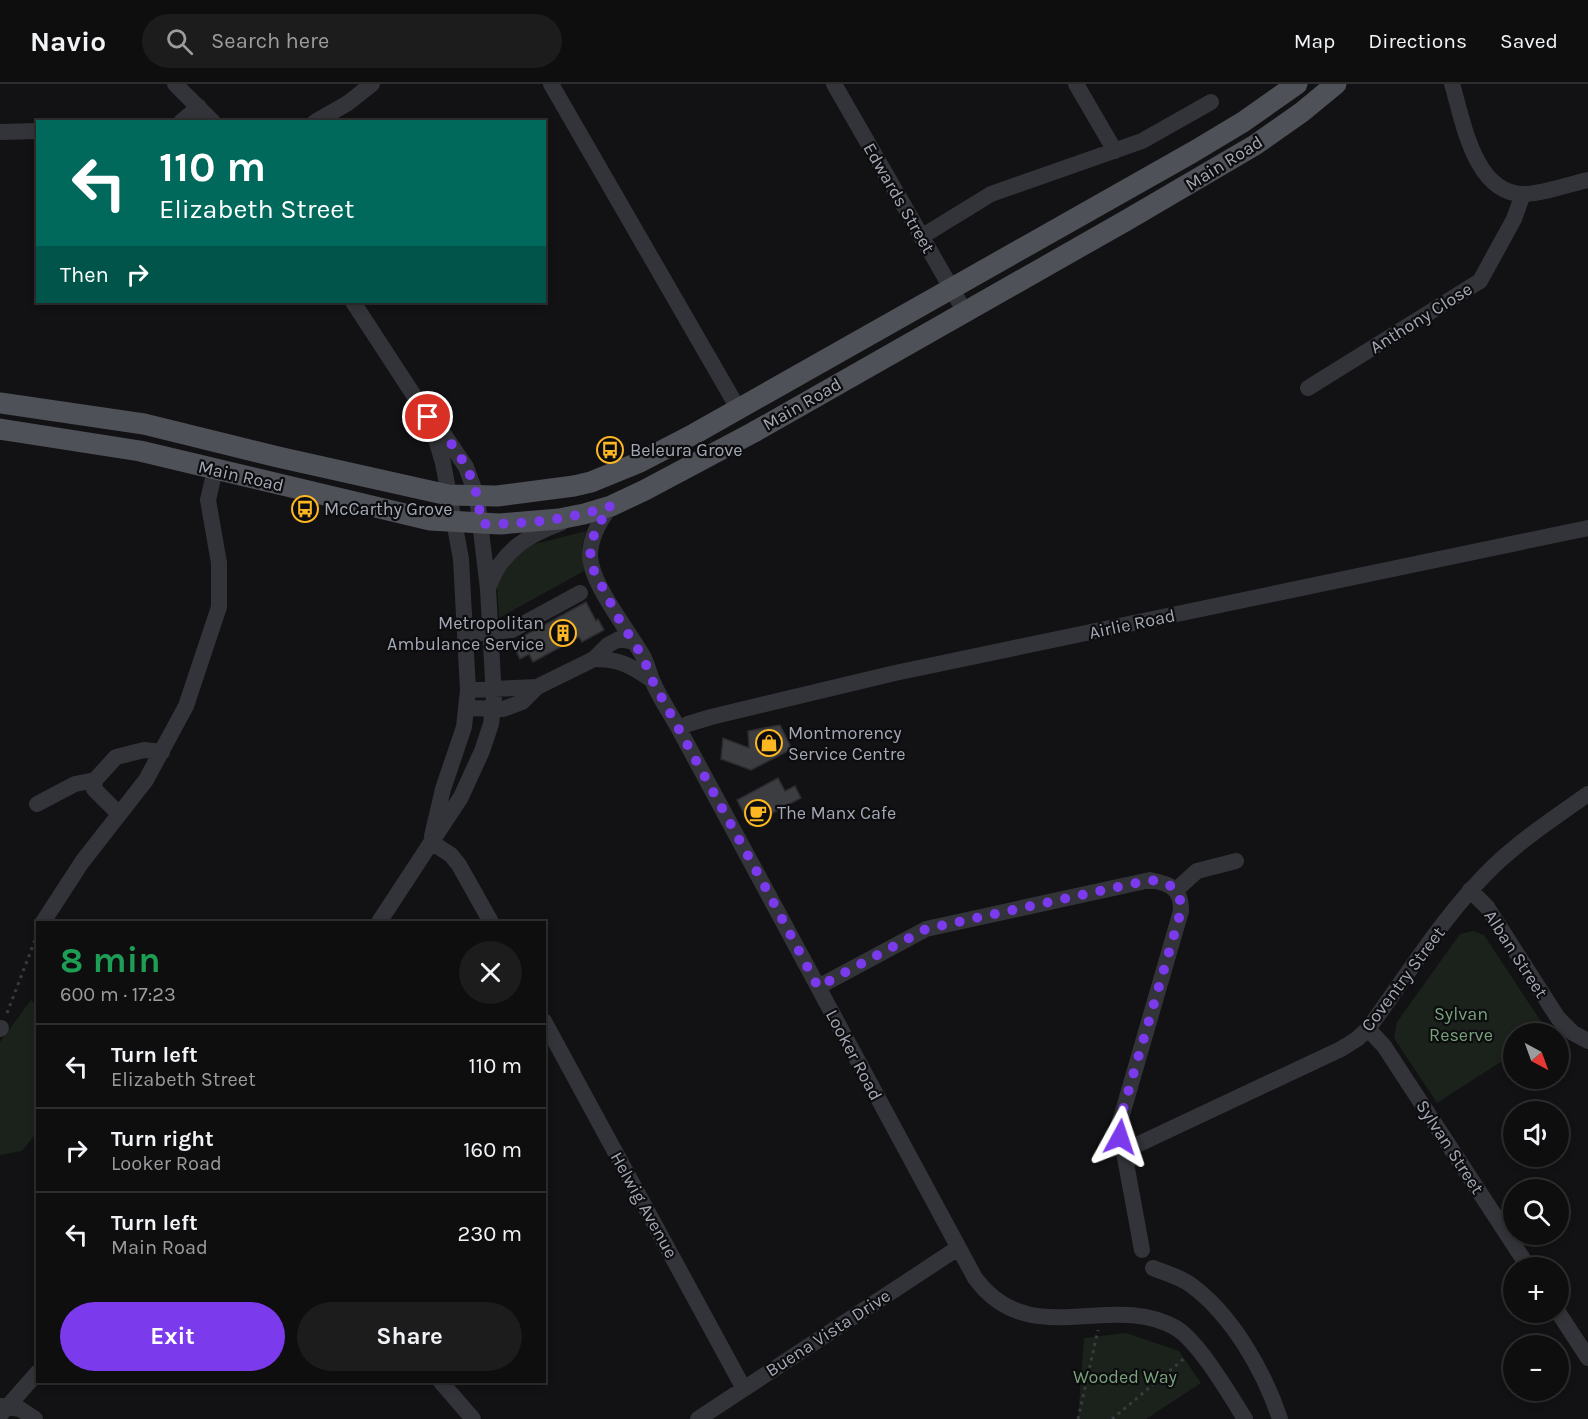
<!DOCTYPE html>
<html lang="en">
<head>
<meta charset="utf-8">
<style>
  :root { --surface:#0e0e0f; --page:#1c1c1d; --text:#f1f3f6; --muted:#9b9c9e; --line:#2e2e2f; --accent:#7c3aed }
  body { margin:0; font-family:Karla,sans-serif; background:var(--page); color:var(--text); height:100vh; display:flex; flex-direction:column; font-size:22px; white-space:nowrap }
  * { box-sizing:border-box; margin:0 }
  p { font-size:20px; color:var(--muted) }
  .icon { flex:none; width:33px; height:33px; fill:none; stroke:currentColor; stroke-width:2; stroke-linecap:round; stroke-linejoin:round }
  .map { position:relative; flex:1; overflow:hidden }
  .side { position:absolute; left:36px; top:837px; width:510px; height:462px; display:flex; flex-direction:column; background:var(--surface); border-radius:0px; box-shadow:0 3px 9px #0003,0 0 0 2px var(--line) }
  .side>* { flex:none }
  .hud { position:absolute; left:36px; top:36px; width:510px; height:183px; border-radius:0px; box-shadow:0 3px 9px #0003,0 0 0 2px var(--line); background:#00695c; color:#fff; overflow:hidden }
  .needle { width:39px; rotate:139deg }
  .buttons { position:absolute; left:1503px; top:939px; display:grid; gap:12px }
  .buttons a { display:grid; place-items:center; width:66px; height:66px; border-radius:50%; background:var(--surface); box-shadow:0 3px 9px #0003,0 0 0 2px var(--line); font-size:30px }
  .pin { position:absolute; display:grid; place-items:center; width:51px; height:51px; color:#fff; margin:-26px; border:3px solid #fff; border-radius:50%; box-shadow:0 2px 6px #0007 }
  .me { position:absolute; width:66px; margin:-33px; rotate:5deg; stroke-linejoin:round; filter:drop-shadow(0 0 4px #0008) }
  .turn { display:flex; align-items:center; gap:21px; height:126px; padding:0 24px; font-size:27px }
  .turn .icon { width:78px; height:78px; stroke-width:2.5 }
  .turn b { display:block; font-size:42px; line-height:51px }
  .then { display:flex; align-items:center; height:57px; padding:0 24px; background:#0003; gap:12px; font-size:22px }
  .round { display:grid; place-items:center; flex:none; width:63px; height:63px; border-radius:32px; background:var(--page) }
  .headline { display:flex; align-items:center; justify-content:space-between; height:102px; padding:0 24px }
  h1 { font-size:36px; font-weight:700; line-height:45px; color:#1e9e55 }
  .cta { display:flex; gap:12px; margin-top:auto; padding:12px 24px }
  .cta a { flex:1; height:69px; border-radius:36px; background:var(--accent); color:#fff; font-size:24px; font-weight:700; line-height:69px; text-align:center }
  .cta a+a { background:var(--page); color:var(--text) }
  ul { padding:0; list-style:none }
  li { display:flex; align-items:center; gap:18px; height:84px; padding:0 24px; border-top:2px solid var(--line) }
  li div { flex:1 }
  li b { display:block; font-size:22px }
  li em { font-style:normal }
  header { display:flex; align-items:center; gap:36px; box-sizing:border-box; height:84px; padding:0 30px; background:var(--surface); border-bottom:2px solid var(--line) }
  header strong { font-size:28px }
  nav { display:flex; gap:33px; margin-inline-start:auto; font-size:21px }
  .search { width:420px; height:54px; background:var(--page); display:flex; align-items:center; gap:15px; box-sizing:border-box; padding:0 21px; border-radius:33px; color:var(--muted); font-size:22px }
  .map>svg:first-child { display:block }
  .green { fill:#1a221b }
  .building { fill:#3c3d41; stroke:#2c2c30; stroke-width:1.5 }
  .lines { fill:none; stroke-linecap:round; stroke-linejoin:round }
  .path { stroke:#393b40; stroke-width:3; stroke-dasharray:3 4.5; stroke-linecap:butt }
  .minor { stroke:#333439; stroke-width:16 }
  .major { stroke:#4f5158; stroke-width:21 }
  .route { stroke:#7c3aed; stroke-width:10; stroke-dasharray:0 18 }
  .labels { text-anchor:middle; stroke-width:4.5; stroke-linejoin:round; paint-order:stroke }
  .street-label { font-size:18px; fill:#a3a8b5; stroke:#0d0d0f }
  .poi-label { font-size:18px; fill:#a3a8b5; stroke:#0d0d0f; text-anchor:start }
  .park-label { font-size:18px; fill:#78a27c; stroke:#0d0d0f }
</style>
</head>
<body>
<header>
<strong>Navio</strong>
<div class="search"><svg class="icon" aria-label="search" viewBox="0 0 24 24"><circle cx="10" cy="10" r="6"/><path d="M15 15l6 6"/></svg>Search here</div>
<nav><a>Map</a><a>Directions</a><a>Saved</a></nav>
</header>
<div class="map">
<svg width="1588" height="1335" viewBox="0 0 1588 1335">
  <rect width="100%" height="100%" fill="#121214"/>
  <path class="green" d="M 586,447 L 582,462 L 584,487 L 499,534 L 497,501 L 508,477 L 531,461 Z
    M 1473,847 L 1484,851 L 1548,948 L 1514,950 L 1513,970 L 1437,1019 L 1394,954 L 1397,938 L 1460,850 Z
    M 31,916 L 37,921 L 37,1048 L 22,1067 L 0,1071 L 0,958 Z
    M 1126,1249 L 1179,1267 L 1201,1299 L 1146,1335 L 1078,1335 L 1084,1254 Z"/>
  <path class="building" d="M 586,518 L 596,537 L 598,535 L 604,546 L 582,558 L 579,553 L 533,578 L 529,570 L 520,575 L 513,561 L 521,556 L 520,554 Z
    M 780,641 L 792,665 L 751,686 L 721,675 L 723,654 L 749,664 L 748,647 Z
    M 778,694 L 785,707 L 795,702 L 801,714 L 750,741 L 737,716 Z"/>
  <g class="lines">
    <path class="path" d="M 7,929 L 37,851
      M 1078,1335 L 1098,1246
      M 1112,1335 L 1186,1273"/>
    <path class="minor" d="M 175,0 L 213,38
      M 551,0 L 739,326
      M 834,0 L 965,228
      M 1076,0 L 1115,67
      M 1452,0 C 1463,36 1474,110 1524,110 C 1543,110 1569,100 1588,96
      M 181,38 L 199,23
      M 315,38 L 348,19 L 372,0
      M 0,48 L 38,47
      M 921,153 L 991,110 L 1142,57 L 1211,18
      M 353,218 L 428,333 L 441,346 L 466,383 L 477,413 L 488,505 L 494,614 L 491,640 L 482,667 L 461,713 L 379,838
      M 1308,304 L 1480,197 L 1514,135 L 1523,110
      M 611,422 C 600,436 590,453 590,472 C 591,501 630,548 644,574 C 648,582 649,589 652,596 C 659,613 670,629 679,645 L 975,1194 C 1030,1269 1111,1206 1176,1244 C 1199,1258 1230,1311 1245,1335
      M 489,502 C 501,468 527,451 561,439
      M 466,550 L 512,546 L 580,509
      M 594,575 C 621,575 631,582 652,596
      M 468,606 L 537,603
      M 467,624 L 503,625 L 522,618 L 537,603 L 594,575 L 608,561 L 619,555 L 634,558
      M 679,645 L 688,640 L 711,633 L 895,589 L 1588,444
      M 37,720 L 75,700 L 95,696
      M 119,730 L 94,705 L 95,696 L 116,673 L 144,666 L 162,668
      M 432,752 L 443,705 L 464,643 L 468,606 L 461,475 L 443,379 L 433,345
      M 431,758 L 451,771 L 459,781 L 491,838
      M 1176,806 L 1197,787 L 1236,777
      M 1470,806 L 1487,823 L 1558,934 L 1573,949 L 1588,957
      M 43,838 L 82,778 L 146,696 L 186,622 L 219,523 L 219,479 L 208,416 L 215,386
      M 818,903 L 926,845 L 1150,796 C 1171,800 1181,804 1181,827 L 1119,1041 L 1142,1166
      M 544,937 L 744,1305
      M 0,945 L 1,944
      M 1368,945 L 1384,962 L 1529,1184
      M 1124,1067 L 1341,965 L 1357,955 L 1368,945 C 1409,889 1446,827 1497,779 C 1525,753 1557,732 1588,710
      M 1153,1184 C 1165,1189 1181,1193 1191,1201 C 1232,1231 1264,1287 1280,1335
      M 1558,1228 L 1588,1274
      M 441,1298 L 473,1335
      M 1,1322 L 20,1325 L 35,1335
      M 0,1331 L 38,1288
      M 698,1335 L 958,1164"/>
    <path class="major" d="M 0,319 L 144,340 L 278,373 L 448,411 L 497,412 L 574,402 L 591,398 L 640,378 L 694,350 L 1193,68 L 1243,38 L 1297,0
      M 0,345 L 140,367 L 430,436 L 500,440 L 559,435 L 584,430 L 611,422 L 645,406 L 754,348 L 1127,136 L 1255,61 L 1302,28 L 1336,0"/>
  </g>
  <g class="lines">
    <path class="route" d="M 428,333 C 446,351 465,375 473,399 C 478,412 479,426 482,440 C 526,440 568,436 611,422 L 596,444 L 592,458 L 590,473 L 594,487 L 620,537 L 643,573 L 652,596 L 770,812 L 818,903 L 926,845 L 1150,796 C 1171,799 1181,804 1181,827 L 1122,1029 L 1119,1041 L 1120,1053"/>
  </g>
  <defs>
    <symbol id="bus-ring" viewBox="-11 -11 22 22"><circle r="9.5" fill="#0d0d0f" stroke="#fcb722" stroke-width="1.5"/><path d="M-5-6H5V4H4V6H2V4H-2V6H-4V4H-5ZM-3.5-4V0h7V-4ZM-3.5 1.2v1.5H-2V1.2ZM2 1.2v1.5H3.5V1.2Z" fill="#fcb722"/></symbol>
    <symbol id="building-ring" viewBox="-11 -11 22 22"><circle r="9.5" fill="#0d0d0f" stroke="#fcb722" stroke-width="1.5"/><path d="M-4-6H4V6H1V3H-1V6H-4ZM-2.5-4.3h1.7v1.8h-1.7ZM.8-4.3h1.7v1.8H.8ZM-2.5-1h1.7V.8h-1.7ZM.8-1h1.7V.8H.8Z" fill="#fcb722"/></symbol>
    <symbol id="shop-ring" viewBox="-11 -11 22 22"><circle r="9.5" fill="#0d0d0f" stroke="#fcb722" stroke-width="1.5"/><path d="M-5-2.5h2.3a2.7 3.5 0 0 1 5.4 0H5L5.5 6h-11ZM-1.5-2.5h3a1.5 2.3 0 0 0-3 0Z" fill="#fcb722"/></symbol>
    <symbol id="cafe-ring" viewBox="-11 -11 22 22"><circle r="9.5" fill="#0d0d0f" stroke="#fcb722" stroke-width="1.5"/><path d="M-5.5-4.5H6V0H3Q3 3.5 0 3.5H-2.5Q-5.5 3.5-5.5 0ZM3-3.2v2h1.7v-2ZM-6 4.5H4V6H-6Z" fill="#fcb722"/></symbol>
  </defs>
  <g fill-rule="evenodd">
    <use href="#bus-ring" x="595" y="351" width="30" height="30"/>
    <use href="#bus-ring" x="290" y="410" width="30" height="30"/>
    <use href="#building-ring" x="548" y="534" width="30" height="30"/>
    <use href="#shop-ring" x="754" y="644" width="30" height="30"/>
    <use href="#cafe-ring" x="743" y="714" width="30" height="30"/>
  </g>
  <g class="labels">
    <g class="street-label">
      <text transform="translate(1224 79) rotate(-32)" y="6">Main Road</text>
      <text transform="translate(899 114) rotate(60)" y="6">Edwards Street</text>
      <text transform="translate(1421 234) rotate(-32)" y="6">Anthony Close</text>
      <text transform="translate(802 320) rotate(-30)" y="6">Main Road</text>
      <text transform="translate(241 392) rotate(13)" y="6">Main Road</text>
      <text transform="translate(1132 540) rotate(-12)" y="6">Airlie Road</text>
      <text transform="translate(1516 870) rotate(57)" y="6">Alban Street</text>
      <text transform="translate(1403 895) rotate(-53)" y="6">Coventry Street</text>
      <text transform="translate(854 971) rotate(62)" y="6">Looker Road</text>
      <text transform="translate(1450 1063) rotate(57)" y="6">Sylvan Street</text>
      <text transform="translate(644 1121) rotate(61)" y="6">Helwig Avenue</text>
      <text transform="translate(828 1249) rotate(-33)" y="6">Buena Vista Drive</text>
    </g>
    <g class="poi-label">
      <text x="630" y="372">Beleura Grove</text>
      <text x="324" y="431">McCarthy Grove</text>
      <text x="544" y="545" text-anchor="end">Metropolitan<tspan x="544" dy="21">Ambulance Service</tspan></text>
      <text x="788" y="655">Montmorency<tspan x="788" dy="21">Service Centre</tspan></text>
      <text x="777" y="735">The Manx Cafe</text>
    </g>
    <g class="park-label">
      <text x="1461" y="936">Sylvan<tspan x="1461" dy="21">Reserve</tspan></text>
      <text x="1125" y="1299">Wooded Way</text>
    </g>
  </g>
</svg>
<div class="buttons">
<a><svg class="needle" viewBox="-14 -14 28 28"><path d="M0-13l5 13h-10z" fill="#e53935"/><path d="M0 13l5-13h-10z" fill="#9b9c9e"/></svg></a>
<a><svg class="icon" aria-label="sound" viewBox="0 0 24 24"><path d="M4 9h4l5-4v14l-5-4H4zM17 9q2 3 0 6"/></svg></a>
<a><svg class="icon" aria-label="search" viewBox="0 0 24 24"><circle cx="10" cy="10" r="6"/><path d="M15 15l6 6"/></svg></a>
<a>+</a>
<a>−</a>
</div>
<div class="pin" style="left:428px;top:333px;background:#d93025"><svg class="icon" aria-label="arrive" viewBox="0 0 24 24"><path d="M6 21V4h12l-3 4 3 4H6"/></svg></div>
<svg class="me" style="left:1120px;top:1053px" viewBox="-20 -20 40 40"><path d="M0-17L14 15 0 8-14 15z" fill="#7c3aed" stroke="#fff" stroke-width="4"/></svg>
<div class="hud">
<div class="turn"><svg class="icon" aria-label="left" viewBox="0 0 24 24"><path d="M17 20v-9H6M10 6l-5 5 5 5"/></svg><div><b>110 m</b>Elizabeth Street</div></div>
<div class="then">Then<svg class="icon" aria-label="right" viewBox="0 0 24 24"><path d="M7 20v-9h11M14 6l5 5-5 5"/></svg></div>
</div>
<section class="side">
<div class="headline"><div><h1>8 min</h1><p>600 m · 17:23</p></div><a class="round"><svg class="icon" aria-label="close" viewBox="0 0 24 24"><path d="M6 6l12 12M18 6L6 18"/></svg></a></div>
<ul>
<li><svg class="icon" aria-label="left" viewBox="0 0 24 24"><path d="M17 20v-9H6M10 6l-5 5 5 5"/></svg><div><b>Turn left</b><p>Elizabeth Street</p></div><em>110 m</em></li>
<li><svg class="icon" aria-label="right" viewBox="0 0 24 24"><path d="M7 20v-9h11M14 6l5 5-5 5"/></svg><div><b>Turn right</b><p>Looker Road</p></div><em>160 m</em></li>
<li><svg class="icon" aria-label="left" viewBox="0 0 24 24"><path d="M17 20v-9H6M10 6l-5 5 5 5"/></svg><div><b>Turn left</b><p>Main Road</p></div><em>230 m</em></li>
</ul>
<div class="cta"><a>Exit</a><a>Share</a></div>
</section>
</div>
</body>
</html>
